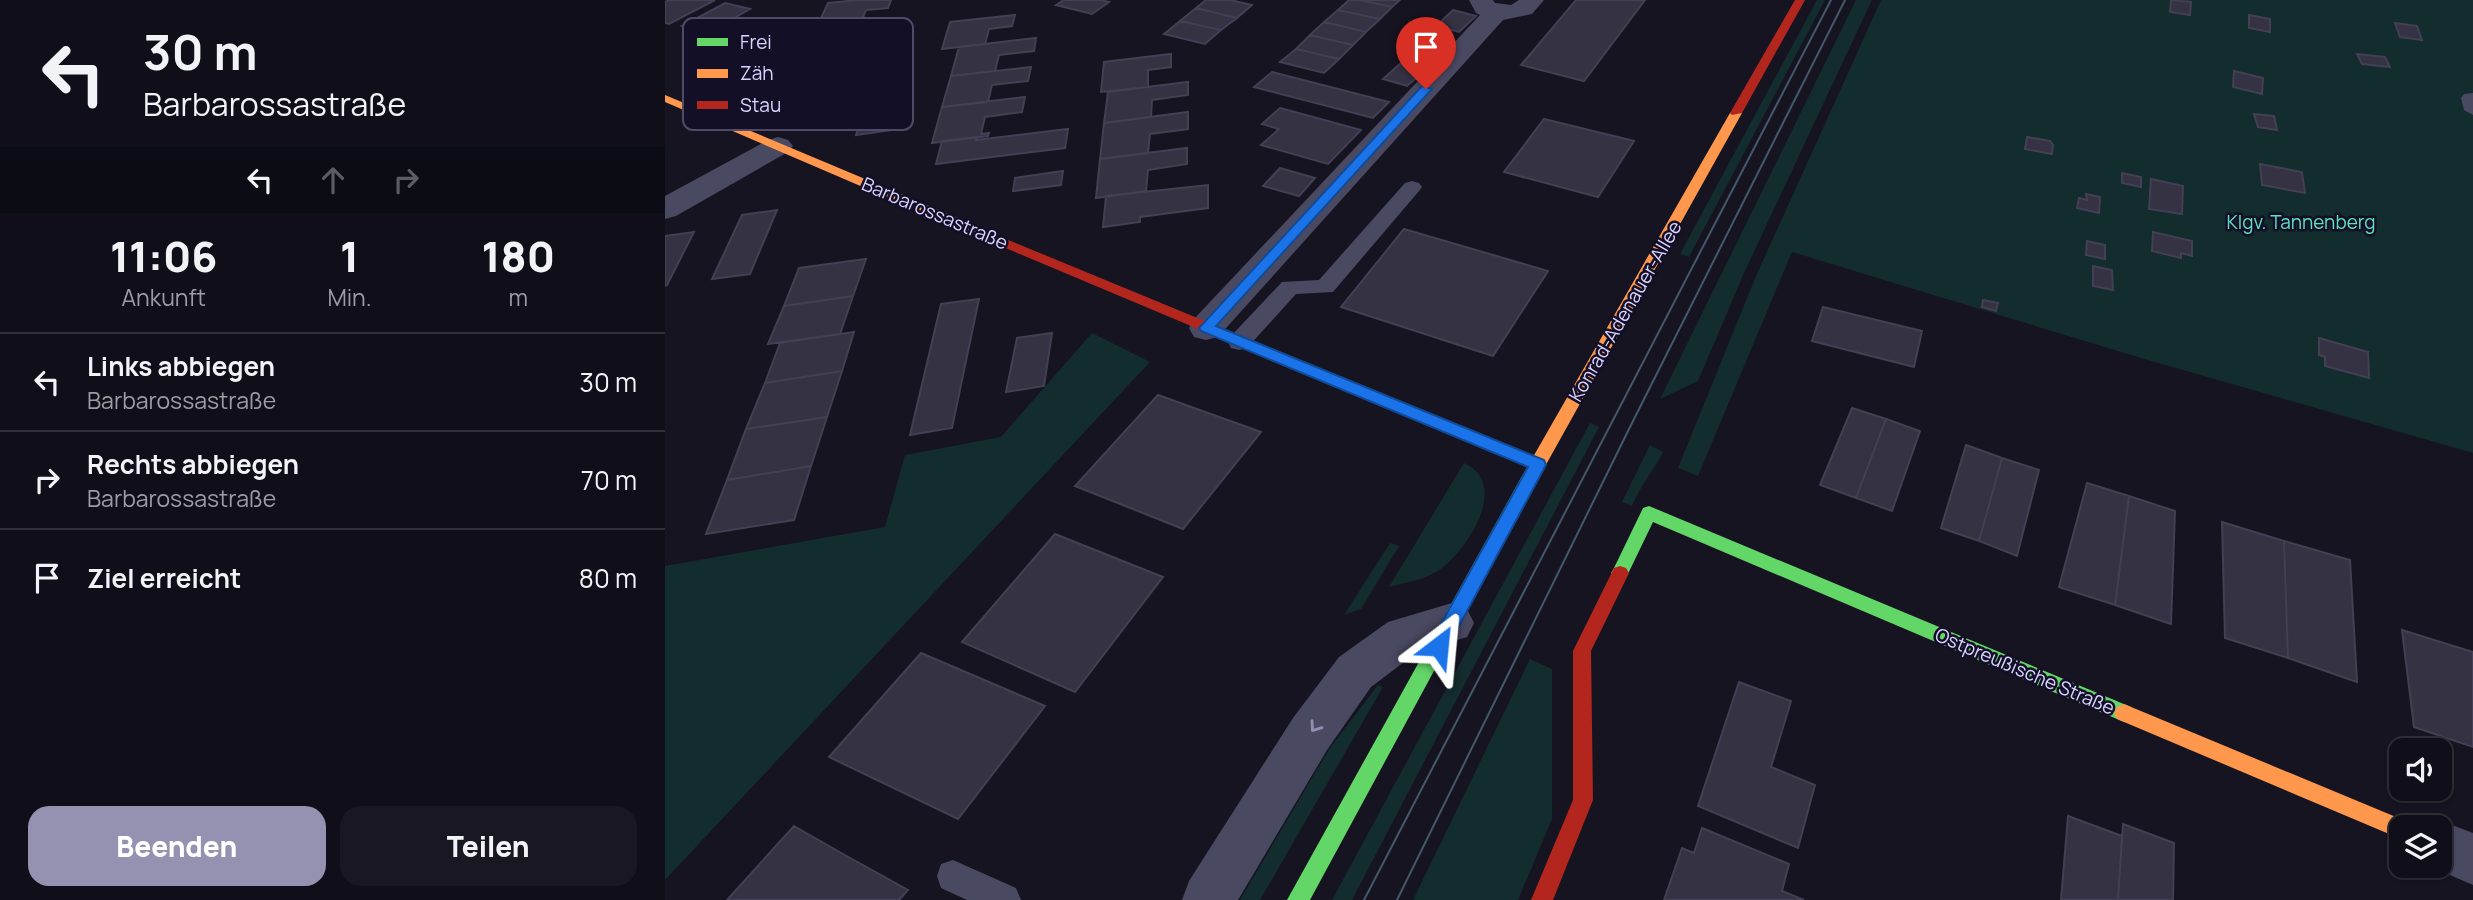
<!DOCTYPE html>
<html lang="de">
<head>
<meta charset="utf-8">
<style>
  :root { --surface:#100f19; --page:#191822; --text:#f1f3f6; --muted:#9c9ca2; --line:#302f38; --accent:#9591b1 }
  body { margin:0; font-family:Manrope,sans-serif; background:var(--page); color:var(--text); height:100vh; display:flex; flex-direction:column; font-size:26px; white-space:nowrap }
  * { box-sizing:border-box; margin:0 }
  p { font-size:23px; color:var(--muted) }
  .icon { flex:none; width:38px; height:38px; fill:none; stroke:currentColor; stroke-width:2; stroke-linecap:round; stroke-linejoin:round }
  .map { position:relative; flex:1; overflow:hidden }
  .side { display:flex; flex-direction:column; background:var(--surface); width:665px }
  .side>* { flex:none }
  .top-card { background:#100f19; color:var(--text); overflow:hidden }
  .controls { position:absolute; left:1724px; top:738px; display:grid; gap:14px }
  .controls a { display:grid; place-items:center; width:63px; height:63px; border-radius:14px; background:var(--surface); box-shadow:0 2px 5px #0004,0 0 0 2px var(--line); font-size:35px }
  .pin { position:absolute; display:grid; place-items:center; width:60px; height:60px; color:#fff; margin:-72px -30px; border-radius:50% 50% 50% 0; rotate:-45deg; box-shadow:0 0 7px #0007 }
  .pin .icon { rotate:45deg }
  .me { position:absolute; width:77px; margin:-38px; rotate:29deg; stroke-linejoin:round; filter:drop-shadow(0 0 5px #0008) }
  .turn { display:flex; align-items:center; gap:24px; height:147px; padding:0 28px; font-size:32px }
  .turn .icon { width:91px; height:91px; stroke-width:2.5 }
  .turn b { display:block; font-size:49px; line-height:60px }
  .lanes { display:flex; align-items:center; height:66px; padding:0 28px; background:#0003; justify-content:center; gap:35px; direction:ltr }
  .lanes .off { opacity:.35 }
  .eta { display:flex; justify-content:space-evenly; align-items:center; height:119px; text-align:center }
  .eta b { font-size:42px; font-weight:800; line-height:49px }
  .primary-button { display:flex; gap:14px; margin-top:auto; padding:14px 28px }
  .primary-button a { flex:1; height:80px; border-radius:21px; background:var(--accent); color:#fff; font-size:28px; font-weight:800; line-height:80px; text-align:center }
  .primary-button a+a { background:var(--page); color:var(--text) }
  ul { padding:0; list-style:none }
  li { display:flex; align-items:center; gap:21px; height:98px; padding:0 28px; border-top:2px solid var(--line) }
  li div { flex:1 }
  li b { display:block; font-size:26px }
  li em { font-style:normal }
  main { display:flex; flex:1; min-height:0 }
  .map>svg:first-child { display:block }
  .green { fill:#132c2d }
  .building { fill:#343243; stroke:#433f54; stroke-width:2 }
  .lines { fill:none; stroke-linecap:round; stroke-linejoin:round }
  .lane { fill:#4a4962; fill-rule:evenodd }
  .street { fill:#4a4962; fill-rule:evenodd }
  .fast { fill:#63d668; fill-rule:evenodd }
  .slow { fill:#ff974d; fill-rule:evenodd }
  .jam { fill:#b3261e; fill-rule:evenodd }
  .tram { stroke:#43596b; stroke-width:2 }
  .oneway { stroke:#928eb0 }
  .route { fill:#1a73e8; stroke:#114b97; stroke-width:2 }
  .labels { text-anchor:middle; stroke-width:5; stroke-linejoin:round; paint-order:stroke }
  .street-label { font-size:19px; fill:#d9d4ff; stroke:#130f26 }
  .park-label { font-size:19px; fill:#5fe0c0; stroke:#130f26 }
  .key { fill:#130f26; stroke:#4e4a67; stroke-width:2 }
  .key-label { font-size:19px; fill:#d9d4ff }
</style>
</head>
<body>
<main>
<section class="side">
<div class="top-card">
<div class="turn"><svg class="icon" aria-label="left" viewBox="0 0 24 24"><path d="M17 20v-9H6M10 6l-5 5 5 5"/></svg><div><b>30 m</b>Barbarossastraße</div></div>
<div class="lanes"><svg class="icon" aria-label="left" viewBox="0 0 24 24"><path d="M17 20v-9H6M10 6l-5 5 5 5"/></svg><svg class="icon off" aria-label="ahead" viewBox="0 0 24 24"><path d="M12 20V5M6 11l6-6 6 6"/></svg><svg class="icon off" aria-label="right" viewBox="0 0 24 24"><path d="M7 20v-9h11M14 6l5 5-5 5"/></svg></div>
</div>
<div class="eta">
<div><b>11:06</b><p>Ankunft</p></div>
<div><b>1</b><p>Min.</p></div>
<div><b>180</b><p>m</p></div>
</div>
<ul>
<li><svg class="icon" aria-label="left" viewBox="0 0 24 24"><path d="M17 20v-9H6M10 6l-5 5 5 5"/></svg><div><b>Links abbiegen</b><p>Barbarossastraße</p></div><em>30 m</em></li>
<li><svg class="icon" aria-label="right" viewBox="0 0 24 24"><path d="M7 20v-9h11M14 6l5 5-5 5"/></svg><div><b>Rechts abbiegen</b><p>Barbarossastraße</p></div><em>70 m</em></li>
<li><svg class="icon" aria-label="arrive" viewBox="0 0 24 24"><path d="M6 21V4h12l-3 4 3 4H6"/></svg><div><b>Ziel erreicht</b></div><em>80 m</em></li>
</ul>
<div class="primary-button"><a>Beenden</a><a>Teilen</a></div>
</section>
<div class="map">
<svg width="1808" height="900" viewBox="0 0 1808 900">
  <rect width="100%" height="100%" fill="#161421"/>
  <path class="green" d="M 1152,0 L 1160,0 L 1024,257 L 1015,254 Z
    M 1191,0 L 1207,0 L 1079,273 L 1033,381 L 995,399 Z
    M 1216,0 L 1808,0 L 1808,453 L 1476,358 L 1127,252 L 1033,476 L 1013,468 L 1091,276 Z
    M 427,333 L 485,362 L 0,880 L 0,566 L 220,527 L 240,455 L 336,437 Z
    M 925,423 L 934,427 L 687,900 L 667,900 Z
    M 985,445 L 998,452 C 988,472 975,486 967,506 L 957,502 Z
    M 799,463 C 847,484 800,555 771,572 C 758,580 739,583 724,587 Z
    M 725,543 L 734,546 L 696,609 L 679,615 Z
    M 865,659 L 887,669 L 887,819 L 853,900 L 748,900 Z
    M 713,685 L 718,687 L 595,900 L 575,900 L 664,749 Z"/>
  <path class="building" d="M 4,0 L 50,0 L 4,24 L 0,23 L 0,2 Z
    M 193,0 L 226,0 L 223,8 L 201,10 L 195,25 L 151,29 L 163,3 Z
    M 399,0 L 435,0 L 444,2 L 427,14 L 391,5 Z
    M 541,0 L 565,0 L 587,5 L 572,18 L 531,8 Z
    M 684,0 L 695,0 L 727,7 L 715,19 L 673,10 Z
    M 695,0 L 735,0 L 727,7 Z
    M 911,0 L 980,0 L 919,81 L 856,65 Z
    M 1506,0 L 1526,2 L 1525,15 L 1505,12 Z
    M 60,3 L 85,9 L 43,33 L 17,26 Z
    M 531,8 L 572,18 L 556,30 L 515,21 Z
    M 673,10 L 715,19 L 701,32 L 659,22 Z
    M 788,10 L 811,16 L 794,32 L 771,26 Z
    M 350,15 L 347,26 L 324,29 L 320,44 L 277,49 L 285,22 Z
    M 1584,15 L 1605,19 L 1605,32 L 1584,28 Z
    M 515,21 L 556,30 L 540,44 L 499,34 Z
    M 659,22 L 701,32 L 688,45 L 645,35 Z
    M 1730,23 L 1752,26 L 1757,40 L 1735,37 Z
    M 763,34 L 788,40 L 770,58 L 745,51 Z
    M 645,35 L 688,45 L 674,59 L 631,49 Z
    M 371,38 L 369,51 L 334,55 L 330,71 L 286,76 L 294,47 Z
    M 631,49 L 674,59 L 659,73 L 615,62 Z
    M 506,54 L 506,67 L 483,70 L 483,87 L 436,92 L 439,62 Z
    M 1692,54 L 1720,57 L 1725,67 L 1697,64 Z
    M 738,61 L 763,68 L 742,86 L 718,79 Z
    M 366,67 L 363,81 L 327,85 L 323,102 L 277,107 L 286,76 Z
    M 1569,71 L 1598,78 L 1597,94 L 1568,87 Z
    M 607,72 L 724,102 L 708,118 L 589,87 Z
    M 523,82 L 523,95 L 487,100 L 486,117 L 439,123 L 443,92 Z
    M 360,97 L 357,112 L 320,117 L 316,134 L 324,133 L 323,136 L 267,143 L 277,107 Z
    M 615,108 L 696,130 L 663,164 L 596,145 L 614,129 L 597,124 Z
    M 523,112 L 523,129 L 485,134 L 483,153 L 435,159 L 439,123 Z
    M 232,113 L 226,130 L 191,135 L 197,117 Z
    M 1589,114 L 1609,116 L 1612,130 L 1593,127 Z
    M 879,119 L 969,141 L 933,197 L 839,172 Z
    M 403,129 L 400,148 L 271,164 L 277,141 L 312,137 L 311,140 Z
    M 1362,137 L 1385,141 L 1388,145 L 1387,154 L 1360,149 Z
    M 522,148 L 522,164 L 483,170 L 481,191 L 431,198 L 435,159 Z
    M 1595,164 L 1637,172 L 1640,193 L 1597,185 Z
    M 615,168 L 650,178 L 634,196 L 598,186 Z
    M 398,171 L 396,185 L 348,191 L 350,178 Z
    M 1457,173 L 1476,177 L 1476,187 L 1457,183 Z
    M 1486,179 L 1518,186 L 1517,214 L 1484,209 Z
    M 543,185 L 543,208 L 475,217 L 475,222 L 438,227 L 441,196 Z
    M 1421,194 L 1435,197 L 1434,213 L 1412,208 L 1414,198 L 1422,200 Z
    M 112,210 L 85,274 L 47,279 L 77,215 Z
    M 739,229 L 883,271 L 828,356 L 676,307 Z
    M 29,232 L 2,285 L 0,286 L 0,236 Z
    M 1488,232 L 1527,241 L 1527,256 L 1516,253 L 1516,258 L 1487,251 Z
    M 1422,241 L 1440,245 L 1440,259 L 1421,255 Z
    M 201,259 L 188,296 L 119,306 L 134,268 Z
    M 1428,266 L 1447,270 L 1448,290 L 1428,286 Z
    M 188,296 L 175,334 L 103,344 L 119,306 Z
    M 314,299 L 287,428 L 245,435 L 276,304 Z
    M 1318,300 L 1333,303 L 1331,311 L 1317,307 Z
    M 1158,307 L 1257,331 L 1249,367 L 1147,341 Z
    M 189,332 L 177,371 L 100,383 L 115,343 Z
    M 387,333 L 379,386 L 341,392 L 352,338 Z
    M 1654,338 L 1703,352 L 1704,378 L 1660,366 L 1660,357 L 1654,355 Z
    M 177,371 L 162,417 L 81,429 L 100,383 Z
    M 493,395 L 596,432 L 518,529 L 410,486 Z
    M 1187,408 L 1221,419 L 1191,498 L 1155,485 Z
    M 162,417 L 146,466 L 62,480 L 81,429 Z
    M 1221,419 L 1255,431 L 1227,511 L 1191,498 Z
    M 1301,445 L 1337,458 L 1314,541 L 1276,528 Z
    M 1337,458 L 1374,470 L 1352,556 L 1314,541 Z
    M 146,466 L 129,520 L 41,534 L 62,480 Z
    M 1422,483 L 1464,496 L 1450,605 L 1394,587 Z
    M 1464,496 L 1510,511 L 1506,624 L 1450,605 Z
    M 1557,522 L 1619,541 L 1623,658 L 1560,638 Z
    M 390,534 L 498,577 L 410,692 L 297,642 Z
    M 1619,541 L 1685,560 L 1692,682 L 1623,658 Z
    M 1737,630 L 1808,652 L 1808,747 L 1749,727 Z
    M 256,653 L 380,706 L 293,819 L 164,757 Z
    M 1074,682 L 1126,701 L 1106,767 L 1150,785 L 1133,848 L 1033,806 Z
    M 1403,816 L 1457,836 L 1453,900 L 1396,900 Z
    M 1458,824 L 1509,843 L 1508,900 L 1453,900 Z
    M 129,826 L 178,854 L 243,890 L 234,900 L 62,900 Z
    M 1037,828 L 1124,864 L 1117,891 L 1139,900 L 999,900 L 1017,848 L 1029,853 Z"/>
  <g class="lines">
    <path class="lane" d="M 1808,93 L 1808,115 L 1799,110 L 1796,98 L 1799,94 Z
      M 747,181 L 754,183 L 757,187 L 754,191 L 668,292 L 631,294 L 582,348 L 574,350 L 566,348 L 563,342 L 566,336 L 617,282 L 654,280 L 740,183 Z
      M 288,860 L 351,888 L 356,900 L 302,900 L 276,888 L 272,876 L 276,864 Z"/>
    <path class="street" d="M 804,0 L 828,0 L 830,3 L 846,5 L 854,0 L 879,0 L 867,14 L 838,20 L 553,337 L 541,340 L 529,337 L 524,328 L 529,319 L 815,15 L 811,13 Z
      M 113,137 L 123,140 L 128,146 L 123,152 L 11,216 L 0,219 L 0,196 L 103,140 Z
      M 787,603 L 802,609 L 809,623 L 802,637 L 751,653 L 706,687 L 662,750 L 573,900 L 517,900 L 524,881 L 628,718 L 674,657 L 723,622 Z
      M 1774,820 L 1808,833 L 1808,885 L 1764,866 L 1774,866 L 1774,828 L 1756,828 Z"/>
    <path class="fast" d="M 862,476 L 868,478 L 870,483 L 868,488 L 645,900 L 622,900 L 856,478 Z
      M 984,506 L 1466,707 L 1469,713 L 1466,719 L 1459,722 L 1452,719 L 988,522 L 961,578 L 955,580 L 949,578 L 946,573 L 949,568 L 978,508 Z"/>
    <path class="slow" d="M 0,95 L 329,233 L 331,236 L 324,240 L 319,239 L 0,102 Z
      M 1071,110 L 1077,113 L 868,488 L 856,488 L 854,483 L 856,478 L 1065,113 Z
      M 1459,704 L 1743,822 L 1746,828 L 1736,828 L 1736,839 L 1452,719 L 1449,713 L 1452,707 Z"/>
    <path class="jam" d="M 1130,0 L 1140,0 L 1077,113 L 1067,115 L 1065,113 Z
      M 324,232 L 879,461 L 881,465 L 879,469 L 867,469 L 319,239 L 319,233 Z
      M 955,566 L 961,568 L 964,573 L 926,651 L 928,800 L 888,900 L 866,900 L 908,800 L 908,651 L 949,568 Z"/>
    <path class="tram" d="M 699,900 L 1166,0
      M 732,900 L 965,427 L 1180,0"/>
  </g>
  <defs><path id="oneway-chevron" d="M-2-3.5L2.5 0L-2 3.5" fill="none" stroke-width="1.6" stroke-linecap="round" stroke-linejoin="round" transform="scale(1.75)"/></defs>
  <use class="oneway" href="#oneway-chevron" transform="translate(650 727) rotate(125)"/>
  <path class="route" d="M 757,86 L 767,89 L 551,326 L 879,460 L 881,465 L 780,652 L 774,654 L 767,652 L 764,646 L 767,640 L 863,467 L 536,331 L 534,328 Z"/>
  <g class="labels">
    <g class="street-label">
      <text transform="translate(270 213) rotate(23)" y="7">Barbarossastraße</text>
      <text transform="translate(960 311) rotate(-60)" y="7">Konrad-Adenauer-Allee</text>
      <text transform="translate(1360 671) rotate(23)" y="7">Ostpreußische Straße</text>
    </g>
    <g class="park-label">
      <text x="1636" y="229">Klgv. Tannenberg</text>
    </g>
  </g>
  <rect x="18" y="18" width="230" height="112" rx="10" class="key"/>
  <rect x="32" y="38" width="31" height="8" fill="#63d668"/>
  <rect x="32" y="69" width="31" height="9" fill="#ff974d"/>
  <rect x="32" y="101" width="31" height="8" fill="#b3261e"/>
  <g class="key-label">
    <text x="75" y="49">Frei</text>
    <text x="75" y="80">Zäh</text>
    <text x="75" y="112">Stau</text>
  </g>
</svg>
<div class="controls">
<a><svg class="icon" aria-label="sound" viewBox="0 0 24 24"><path d="M4 9h4l5-4v14l-5-4H4zM17 9q2 3 0 6"/></svg></a>
<a><svg class="icon" aria-label="layers" viewBox="0 0 24 24"><path d="M12 4l9 5-9 5-9-5zM3 14l9 5 9-5"/></svg></a>
</div>
<div class="pin" style="left:761px;top:89px;background:#d93025"><svg class="icon" aria-label="arrive" viewBox="0 0 24 24"><path d="M6 21V4h12l-3 4 3 4H6"/></svg></div>
<svg class="me" style="left:774px;top:646px" viewBox="-20 -20 40 40"><path d="M0-17L14 15 0 8-14 15z" fill="#1a73e8" stroke="#fff" stroke-width="4"/></svg>
</div>
</main>
</body>
</html>
